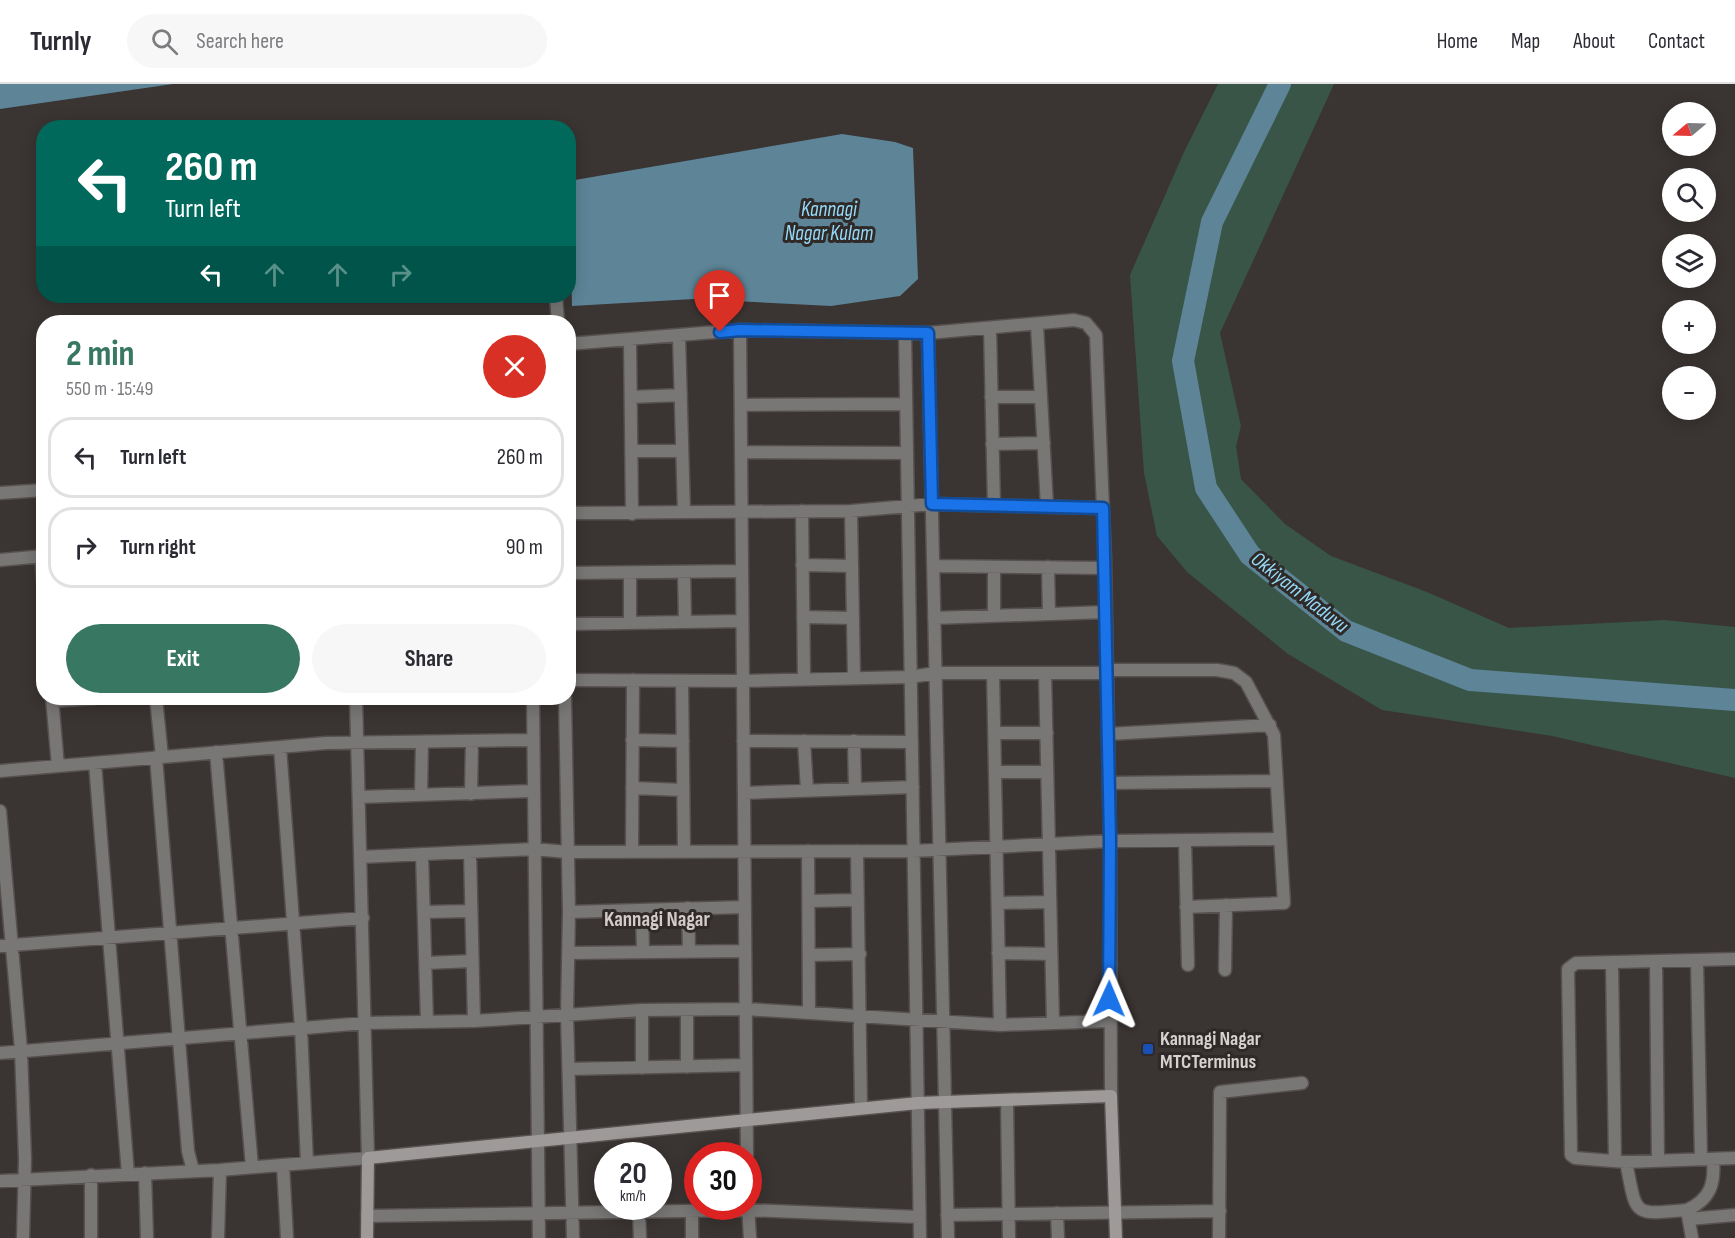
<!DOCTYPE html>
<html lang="en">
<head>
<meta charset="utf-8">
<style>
  :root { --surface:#fff; --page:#f7f7f7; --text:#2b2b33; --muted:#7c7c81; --line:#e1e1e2; --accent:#387762 }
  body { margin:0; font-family:"Sofia Sans Condensed",sans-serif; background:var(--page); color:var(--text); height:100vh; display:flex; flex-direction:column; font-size:22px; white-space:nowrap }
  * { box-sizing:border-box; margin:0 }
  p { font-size:20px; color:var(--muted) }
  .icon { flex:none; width:33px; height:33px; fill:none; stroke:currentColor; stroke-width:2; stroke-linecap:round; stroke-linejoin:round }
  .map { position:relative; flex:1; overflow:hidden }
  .details { position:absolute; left:36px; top:231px; width:540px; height:390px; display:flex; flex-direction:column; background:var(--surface); border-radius:24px; box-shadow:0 3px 15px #0003 }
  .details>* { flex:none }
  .guide { position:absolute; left:36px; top:36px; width:540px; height:183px; border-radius:24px; box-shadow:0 3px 15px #0003; background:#00695c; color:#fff; overflow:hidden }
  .needle { width:39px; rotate:251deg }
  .tools { position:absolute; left:1662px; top:18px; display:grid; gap:12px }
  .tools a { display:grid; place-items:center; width:54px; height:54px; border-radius:50%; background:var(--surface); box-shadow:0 3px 15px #0003; font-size:30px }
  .speed { position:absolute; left:594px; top:1058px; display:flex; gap:12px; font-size:30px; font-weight:700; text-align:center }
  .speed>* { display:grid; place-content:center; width:78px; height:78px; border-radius:50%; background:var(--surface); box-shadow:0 3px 15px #0003; line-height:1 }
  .speed small { font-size:15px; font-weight:400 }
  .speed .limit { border:9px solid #d22; background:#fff; color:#111 }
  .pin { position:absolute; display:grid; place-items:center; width:51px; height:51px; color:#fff; margin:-62px -26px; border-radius:50% 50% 50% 0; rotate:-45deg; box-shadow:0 0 6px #0007 }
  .pin .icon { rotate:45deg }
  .me { position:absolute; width:66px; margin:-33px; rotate:1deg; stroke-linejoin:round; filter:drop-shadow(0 0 4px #0008) }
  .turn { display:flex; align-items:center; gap:21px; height:126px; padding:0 30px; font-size:27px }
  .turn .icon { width:78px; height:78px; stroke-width:2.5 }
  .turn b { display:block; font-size:42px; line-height:51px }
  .lanes { display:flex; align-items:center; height:57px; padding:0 30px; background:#0003; justify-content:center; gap:30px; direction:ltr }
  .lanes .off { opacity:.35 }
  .round { display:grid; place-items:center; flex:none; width:63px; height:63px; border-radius:32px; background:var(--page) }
  .headline { display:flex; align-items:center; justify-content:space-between; height:102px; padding:0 30px }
  h1 { font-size:36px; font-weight:700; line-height:45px; color:var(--accent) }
  .primary-button { display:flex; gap:12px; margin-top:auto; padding:12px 30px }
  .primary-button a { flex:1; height:69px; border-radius:36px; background:var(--accent); color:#fff; font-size:24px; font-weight:700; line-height:69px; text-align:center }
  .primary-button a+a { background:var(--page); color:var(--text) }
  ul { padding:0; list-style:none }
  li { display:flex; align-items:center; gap:18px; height:81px; margin:0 12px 9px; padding:0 18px; border:3px solid var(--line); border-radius:24px }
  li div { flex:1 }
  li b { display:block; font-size:22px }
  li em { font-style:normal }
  header { display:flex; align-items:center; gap:36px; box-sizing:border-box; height:84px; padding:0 30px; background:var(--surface); border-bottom:2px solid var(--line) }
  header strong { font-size:28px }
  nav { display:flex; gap:33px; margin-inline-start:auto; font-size:21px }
  .search { width:420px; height:54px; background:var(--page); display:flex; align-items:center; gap:15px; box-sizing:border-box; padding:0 21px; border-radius:33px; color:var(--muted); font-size:22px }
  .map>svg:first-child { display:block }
  .green { fill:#395547 }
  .water { fill:#5d8597 }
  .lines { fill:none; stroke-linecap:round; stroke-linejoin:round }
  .river { stroke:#5d8597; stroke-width:22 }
  .street-casing { stroke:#56504e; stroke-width:15 }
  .secondary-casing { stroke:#56504e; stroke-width:15 }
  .street { stroke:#797676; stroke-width:12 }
  .secondary { stroke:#9f9a9a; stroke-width:12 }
  .route-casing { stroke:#114b97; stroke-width:15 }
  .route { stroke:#1a73e8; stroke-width:10 }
  .transit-dot { fill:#1a4fb4; stroke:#2f2a28; stroke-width:2 }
  .labels { text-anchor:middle; stroke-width:6; stroke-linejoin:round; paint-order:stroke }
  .poi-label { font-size:20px; font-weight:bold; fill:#d5d1d0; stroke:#2f2a28; text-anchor:start }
  .water-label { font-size:21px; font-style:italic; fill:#94daf8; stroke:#2f2a28 }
  .neighbourhood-label { font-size:21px; font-weight:bold; fill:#d2cbc9; stroke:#2f2a28 }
</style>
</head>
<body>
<header>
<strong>Turnly</strong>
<div class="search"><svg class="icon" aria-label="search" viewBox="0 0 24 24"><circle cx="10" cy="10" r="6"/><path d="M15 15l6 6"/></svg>Search here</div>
<nav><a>Home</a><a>Map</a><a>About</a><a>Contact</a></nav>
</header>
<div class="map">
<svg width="1735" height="1154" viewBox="0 0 1735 1154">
  <rect width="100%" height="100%" fill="#3a3432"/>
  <path class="green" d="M 1218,0 L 1334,0 L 1220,249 L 1241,342 L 1236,362 L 1241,395 L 1285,440 L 1331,472 L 1427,508 L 1509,544 L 1664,536 L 1735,543 L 1735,694 L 1552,652 L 1382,626 L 1288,570 L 1187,488 L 1157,452 L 1144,389 L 1130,191 L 1184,68 Z"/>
  <path class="water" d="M 0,0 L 173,0 L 0,25 Z
    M 842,50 L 895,58 L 913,64 L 918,195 L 900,212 L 831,222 L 694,215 L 572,222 L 569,97 Z"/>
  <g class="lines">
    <path class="river" d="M 1280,0 L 1212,138 L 1183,277 L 1206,404 L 1250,471 L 1346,547 L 1470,596 L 1735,616"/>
    <defs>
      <path id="street" d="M 556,212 L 558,238
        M 1037,241 L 1047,422
        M 990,244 L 994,421
        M 740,246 L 747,1071
        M 905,249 L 920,1154
        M 928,249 L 948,1154
        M 679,252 L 684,428
        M 630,257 L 632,430
        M 568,260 L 740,246 L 928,249 L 1074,236 L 1086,239 L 1096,251 L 1105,475 L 1110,757 L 1111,1012
        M 631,313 L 681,311
        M 991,313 L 1041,313
        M 741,321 L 906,320
        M 992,360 L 1044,359
        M 631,367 L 682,367
        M 741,368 L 907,369
        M 0,409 L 44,406
        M 802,427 L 804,594
        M 851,427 L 854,593
        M 568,429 L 851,427 L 932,420 L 1103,424
        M 41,472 L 44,506
        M 0,476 L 44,472
        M 802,481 L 852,482
        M 933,482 L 1105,484
        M 994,483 L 994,532
        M 1048,483 L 1049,530
        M 684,488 L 685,538
        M 568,489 L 742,487
        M 630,489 L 630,539
        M 803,533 L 853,534
        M 934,534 L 1106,528
        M 568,540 L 742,537
        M 1106,586 L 1217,586 L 1234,589 L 1246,598 L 1274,651 L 1284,819 L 1186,823
        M 993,589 L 1000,941
        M 1045,589 L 1053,939
        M 568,596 L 743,597 L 911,593 L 935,589 L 1107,589
        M 682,597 L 684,767
        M 52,614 L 58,682
        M 156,614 L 162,673
        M 533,614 L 539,1154
        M 565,614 L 569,828 L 567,931 L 573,1154
        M 53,617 L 95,614
        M 994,649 L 1047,649
        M 1108,650 L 1270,641
        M 632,656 L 683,657
        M 743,657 L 912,658
        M 804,657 L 807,706
        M 854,657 L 855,705
        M 280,663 L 301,944 L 307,1079
        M 216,668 L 252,1083
        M 156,673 L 188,1067 L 193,1087
        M 95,679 L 128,1090
        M 0,687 L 326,659 L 533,656
        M 995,688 L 1047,688
        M 1109,699 L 1277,697
        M 632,704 L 683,706
        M 744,709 L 913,703
        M 471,710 L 472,657
        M 421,711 L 422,658
        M 360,713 L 533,707
        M 0,727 L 21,966 L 25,1075 L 23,1154
        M 1185,756 L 1188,881
        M 808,767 L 809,928
        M 857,767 L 861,1024
        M 470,768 L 474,937
        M 632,768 L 633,596
        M 422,770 L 427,938
        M 361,773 L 534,765 L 567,768 L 913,767 L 1110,757 L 1280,755
        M 809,817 L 858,816
        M 998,819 L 1050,818
        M 688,824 L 689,867
        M 642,826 L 643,868
        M 424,828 L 471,827
        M 569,828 L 745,823
        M 0,862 L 363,834
        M 569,869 L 745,867
        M 998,869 L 1051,870
        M 809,871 L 860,870
        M 1735,875 L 1576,879 L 1568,885 L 1571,1071 L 1575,1074 L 1626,1078 L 1735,1074
        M 1697,876 L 1701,1075
        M 1656,877 L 1658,1077
        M 426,879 L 472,877
        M 1612,879 L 1615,1077
        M 1225,886 L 1226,821
        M 642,926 L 642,984
        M 687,926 L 687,983
        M 0,969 L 365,939 L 474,937 L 642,926 L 746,925 L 1000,941 L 1109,937
        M 569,985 L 746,981
        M 1007,1016 L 1009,1154
        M 1626,1078 C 1637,1132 1631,1131 1687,1126 L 1692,1154
        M 283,1081 L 287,1154
        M 145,1089 L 147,1154
        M 0,1097 L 220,1086 L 368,1074 L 356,614
        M 748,1122 L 750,1154
        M 1687,1126 C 1711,1115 1715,1099 1713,1075
        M 692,1127 L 692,1154
        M 639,1128 L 640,1154
        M 1057,1129 L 1058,1154
        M 947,1131 L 1220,1127
        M 367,1132 L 748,1126 L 919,1133
        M 1689,1135 L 1735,1131
        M 91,1154 L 91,1091
        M 218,1154 L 220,1086
        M 1219,1154 L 1220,1008 L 1302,999"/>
      <path id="secondary" d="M 367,1154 L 368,1074 L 918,1019 L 1111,1012 L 1116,1154"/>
    </defs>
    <use href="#street" class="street-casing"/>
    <use href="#secondary" class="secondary-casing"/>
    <use href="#street" class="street"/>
    <use href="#secondary" class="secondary"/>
  </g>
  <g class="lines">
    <defs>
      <path id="route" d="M 720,248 L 740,246 L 928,249 L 932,420 L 1103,424 L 1110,756 L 1109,915"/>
    </defs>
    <use href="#route" class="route-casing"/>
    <use href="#route" class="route"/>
  </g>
  <rect class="transit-dot" x="1142" y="959" width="12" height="12" rx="3"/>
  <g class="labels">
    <g class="poi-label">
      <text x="1160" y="961">Kannagi Nagar<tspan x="1160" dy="23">MTCTerminus</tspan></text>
    </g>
    <g class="water-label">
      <text x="829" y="132">Kannagi<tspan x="829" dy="24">Nagar Kulam</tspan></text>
      <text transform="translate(1300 508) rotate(38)" y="7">Okkiyam Maduvu</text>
    </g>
    <g class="neighbourhood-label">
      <text x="657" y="842">Kannagi Nagar</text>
    </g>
  </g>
</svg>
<div class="tools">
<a><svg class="needle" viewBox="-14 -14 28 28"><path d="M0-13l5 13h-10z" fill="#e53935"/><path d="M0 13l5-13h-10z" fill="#7c7c81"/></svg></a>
<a><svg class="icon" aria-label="search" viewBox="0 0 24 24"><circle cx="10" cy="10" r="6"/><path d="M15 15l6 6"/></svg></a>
<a><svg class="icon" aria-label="layers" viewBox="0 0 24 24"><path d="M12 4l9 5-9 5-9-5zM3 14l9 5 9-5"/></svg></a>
<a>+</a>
<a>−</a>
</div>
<div class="speed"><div>20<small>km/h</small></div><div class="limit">30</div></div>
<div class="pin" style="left:720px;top:248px;background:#d93025"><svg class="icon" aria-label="arrive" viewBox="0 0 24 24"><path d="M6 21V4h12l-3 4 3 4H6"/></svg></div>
<svg class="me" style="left:1109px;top:915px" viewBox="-20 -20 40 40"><path d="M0-17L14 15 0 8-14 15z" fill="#1a73e8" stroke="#fff" stroke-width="4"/></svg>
<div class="guide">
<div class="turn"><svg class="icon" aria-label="left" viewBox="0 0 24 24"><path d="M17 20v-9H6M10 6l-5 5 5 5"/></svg><div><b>260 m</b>Turn left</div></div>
<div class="lanes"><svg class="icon" aria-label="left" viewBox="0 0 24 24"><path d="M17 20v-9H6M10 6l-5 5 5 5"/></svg><svg class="icon off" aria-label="ahead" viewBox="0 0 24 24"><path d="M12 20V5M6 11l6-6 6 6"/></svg><svg class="icon off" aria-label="ahead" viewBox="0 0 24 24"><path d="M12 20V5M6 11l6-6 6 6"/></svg><svg class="icon off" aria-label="right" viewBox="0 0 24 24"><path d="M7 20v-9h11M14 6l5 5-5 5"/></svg></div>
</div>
<section class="details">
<div class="headline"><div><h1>2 min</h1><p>550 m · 15:49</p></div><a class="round" style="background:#d93025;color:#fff"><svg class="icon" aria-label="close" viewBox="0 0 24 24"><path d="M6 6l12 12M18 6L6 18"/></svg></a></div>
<ul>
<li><svg class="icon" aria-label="left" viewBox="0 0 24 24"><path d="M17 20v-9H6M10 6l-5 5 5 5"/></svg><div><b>Turn left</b></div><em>260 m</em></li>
<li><svg class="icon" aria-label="right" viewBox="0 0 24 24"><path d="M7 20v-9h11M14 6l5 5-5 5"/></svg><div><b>Turn right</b></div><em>90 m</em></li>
</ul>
<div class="primary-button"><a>Exit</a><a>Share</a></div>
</section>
</div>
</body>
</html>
